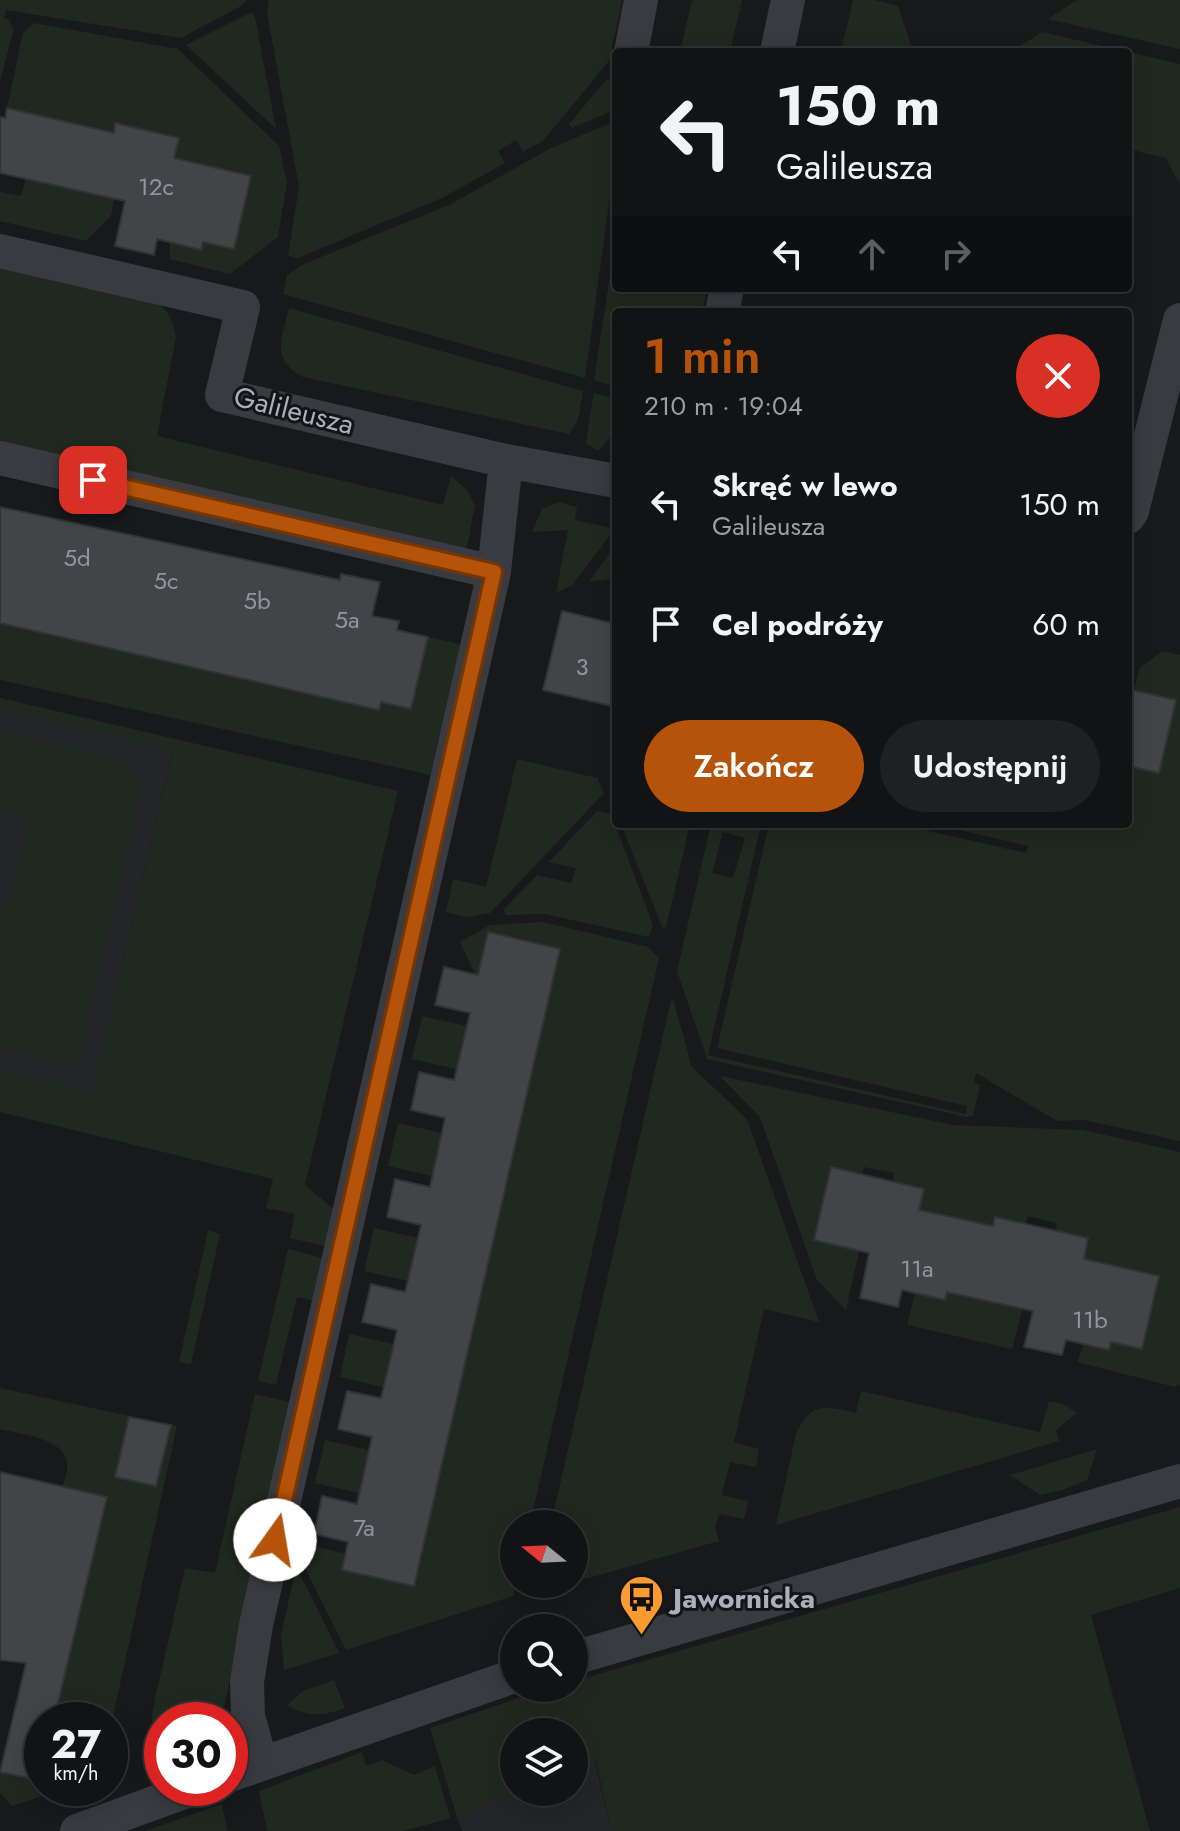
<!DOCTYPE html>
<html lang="pl">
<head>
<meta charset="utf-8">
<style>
  :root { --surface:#121314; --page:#1f2022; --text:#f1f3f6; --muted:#9c9ea0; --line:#313234; --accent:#b45309 }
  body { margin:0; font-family:Jost,sans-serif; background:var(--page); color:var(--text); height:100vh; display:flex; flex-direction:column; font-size:30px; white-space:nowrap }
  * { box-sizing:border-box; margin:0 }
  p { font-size:26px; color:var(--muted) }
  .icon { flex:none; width:44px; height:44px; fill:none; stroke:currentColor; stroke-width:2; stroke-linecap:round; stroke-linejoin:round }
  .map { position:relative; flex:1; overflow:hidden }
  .sheet { position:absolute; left:612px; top:308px; width:520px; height:520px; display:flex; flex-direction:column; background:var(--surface); border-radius:8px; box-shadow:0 4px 20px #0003,0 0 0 2px var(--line) }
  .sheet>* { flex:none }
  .guide { position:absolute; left:612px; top:48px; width:520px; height:244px; border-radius:8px; box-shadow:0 4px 20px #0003,0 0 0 2px var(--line); background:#121314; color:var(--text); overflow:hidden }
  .needle { width:52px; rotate:288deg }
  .controls { position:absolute; left:500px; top:1510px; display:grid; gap:16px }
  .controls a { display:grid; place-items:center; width:88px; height:88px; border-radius:50%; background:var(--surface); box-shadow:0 4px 20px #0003,0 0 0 2px var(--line); font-size:40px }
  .speed { position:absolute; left:24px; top:1702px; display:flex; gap:16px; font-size:40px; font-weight:700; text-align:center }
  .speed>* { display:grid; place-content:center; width:104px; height:104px; border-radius:50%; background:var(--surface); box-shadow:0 4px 20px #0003,0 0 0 2px var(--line); line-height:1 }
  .speed small { font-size:20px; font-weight:400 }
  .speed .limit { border:12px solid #d22; background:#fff; color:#111 }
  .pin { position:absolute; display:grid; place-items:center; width:68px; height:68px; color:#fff; margin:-34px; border-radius:16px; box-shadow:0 4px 12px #0006 }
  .me { position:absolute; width:88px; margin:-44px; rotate:13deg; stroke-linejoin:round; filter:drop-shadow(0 0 6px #0008) }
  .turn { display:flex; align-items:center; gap:28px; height:168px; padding:0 32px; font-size:36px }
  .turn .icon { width:104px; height:104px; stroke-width:2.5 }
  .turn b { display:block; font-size:56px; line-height:68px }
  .lanes { display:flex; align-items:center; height:76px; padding:0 32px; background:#0003; justify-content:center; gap:40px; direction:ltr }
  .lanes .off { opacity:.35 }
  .round { display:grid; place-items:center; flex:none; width:84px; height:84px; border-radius:42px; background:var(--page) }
  .summary { display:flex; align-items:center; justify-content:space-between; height:136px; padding:0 32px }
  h1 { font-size:48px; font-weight:600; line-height:60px; color:var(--accent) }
  .button { display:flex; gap:16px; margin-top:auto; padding:16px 32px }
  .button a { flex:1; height:92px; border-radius:48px; background:var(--accent); color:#fff; font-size:32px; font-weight:600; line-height:92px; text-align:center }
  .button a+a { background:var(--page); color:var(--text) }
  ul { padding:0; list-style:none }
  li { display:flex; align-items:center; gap:24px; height:120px; padding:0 32px }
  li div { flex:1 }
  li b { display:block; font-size:30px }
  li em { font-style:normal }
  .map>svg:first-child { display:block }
  .built { fill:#242528 }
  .green { fill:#202920; fill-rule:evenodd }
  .building { fill:#424448; stroke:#323337; stroke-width:2 }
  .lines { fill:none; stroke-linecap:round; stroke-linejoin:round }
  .minor { stroke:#393b40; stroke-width:34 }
  .route-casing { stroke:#753606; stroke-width:20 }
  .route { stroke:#b45309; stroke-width:14 }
  .labels { text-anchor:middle; stroke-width:6; stroke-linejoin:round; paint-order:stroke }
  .number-label { font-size:24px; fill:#90969e }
  .street-label { font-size:28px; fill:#aab1bb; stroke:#131416 }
  .poi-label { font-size:28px; font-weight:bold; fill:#aab1bb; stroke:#131416; text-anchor:start }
</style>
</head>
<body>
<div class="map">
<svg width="1180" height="1831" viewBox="0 0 1180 1831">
  <rect width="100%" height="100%" fill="#18191b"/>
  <path class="built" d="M 0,709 L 173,749 L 92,1092 L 0,1070 Z
    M 595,1761 L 611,1831 L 462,1831 L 457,1817 L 518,1792 L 574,1792 L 574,1770 Z"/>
  <path class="green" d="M 0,0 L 247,0 L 241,6 L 181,38 L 6,10 L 4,19 L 8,19 L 14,29 L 0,81 Z
    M 269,0 L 622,0 L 612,47 L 613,56 L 543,141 L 523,152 L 516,140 L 498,151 L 505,163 L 444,197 L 298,258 L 288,256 L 299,187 L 267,13 Z
    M 692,0 L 742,0 L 730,52 L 680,52 Z
    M 853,0 L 875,0 L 898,6 L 913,52 L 841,52 Z
    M 1077,0 L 1180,0 L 1180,49 L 1048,19 Z
    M 252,12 L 255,17 L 276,129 L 186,45 Z
    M 34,23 L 178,49 L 279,146 L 287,182 L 278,237 L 230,274 L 170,259 L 170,242 L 201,250 L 203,242 L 234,248 L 251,176 L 172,168 L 179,137 L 116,123 L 114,133 L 7,108 L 23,33 Z
    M 1042,32 L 1128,52 L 1011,52 Z
    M 1128,52 L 1180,64 L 1180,185 L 1166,158 L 1128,149 Z
    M 607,79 L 616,87 L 616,109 L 572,128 L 569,124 Z
    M 616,121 L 616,152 L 585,378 L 283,294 L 287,275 L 304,264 L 449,205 L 551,148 Z
    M 26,179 L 114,199 L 111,216 L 86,241 L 0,221 L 0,192 L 21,196 Z
    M 616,236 L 616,288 L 700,288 L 706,294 L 702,312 L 616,312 L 616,387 L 594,380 Z
    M 0,264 L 155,301 C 169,311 173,321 176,337 L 157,436 L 443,505 L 451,476 L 466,489 L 475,504 L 466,554 L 0,447 Z
    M 289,308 L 583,391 L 578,420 L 569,434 L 303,377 C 270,359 282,338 289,308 Z
    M 594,393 L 616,399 L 616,431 L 598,451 L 586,443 Z
    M 559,502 L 577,507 L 575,520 L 615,529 L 572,585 L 556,593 L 568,530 L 532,532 L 542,509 Z
    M 616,544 L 616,578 L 589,582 Z
    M 0,623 L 318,696 L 350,695 L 348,704 L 378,710 L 381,702 L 412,709 L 419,677 L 403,673 L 404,666 L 421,669 L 428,637 L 464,645 L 436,776 L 0,680 Z
    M 1162,651 L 1180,655 L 1180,1141 L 1084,1120 L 1057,1121 L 976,1073 L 974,1082 L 980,1085 L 973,1116 L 967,1117 L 707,1059 L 677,971 L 711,824 L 761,824 L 708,1055 L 966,1114 L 967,1106 L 717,1048 L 769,824 L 898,824 L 1026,853 L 1028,846 L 933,824 L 1128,824 L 1128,766 L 1175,700 L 1134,690 L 1139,669 ZM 723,832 L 745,838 L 733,878 L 712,873 Z
    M 0,698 L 398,791 L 305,1185 L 337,1212 L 329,1247 L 290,1238 L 295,1214 L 266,1208 L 273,1179 L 0,1112 L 0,1070 L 92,1091 L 173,750 L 0,709 Z
    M 0,731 L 139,763 L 135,778 L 144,780 L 77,1067 L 0,1049 L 0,909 L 8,910 L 29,819 L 0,812 Z
    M 517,759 L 597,778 L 604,793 L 490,913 L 467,917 L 446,912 L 453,879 L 486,887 Z
    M 597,811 L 611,814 L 653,925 L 649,937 L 545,914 L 505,915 L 504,909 L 537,875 L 571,883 L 576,868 L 549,862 Z
    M 621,824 L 690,824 L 666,928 L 662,927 Z
    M 543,922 L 648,947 L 659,958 L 530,1524 L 514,1524 L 514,1584 L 516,1584 L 513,1596 L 346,1650 L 299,1556 L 302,1543 L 346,1554 L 342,1570 L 414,1586 L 560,949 L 488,933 L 478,975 L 475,974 L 460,942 L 490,925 Z
    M 672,996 L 692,1067 L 747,1119 L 819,1322 L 764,1309 L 734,1442 L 759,1449 L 756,1467 L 730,1462 L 722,1495 L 748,1501 L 744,1519 L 719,1514 L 715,1527 L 719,1541 L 574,1582 L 574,1524 L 551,1524 Z
    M 422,1016 L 467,1026 L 456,1069 L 412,1059 Z
    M 720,1076 L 953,1125 L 1083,1130 L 1180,1152 L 1180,1384 L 1175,1387 L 1077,1362 L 1084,1344 L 1109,1349 L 1111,1342 L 1082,1269 L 1088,1238 L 1056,1231 L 1057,1223 L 1028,1216 L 1026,1224 L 996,1217 L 993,1226 L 932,1213 L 917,1219 L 923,1189 L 893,1181 L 894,1173 L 864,1167 L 862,1175 L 830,1168 L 814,1240 L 859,1251 L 846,1310 L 817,1280 L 760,1117 Z
    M 398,1123 L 442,1133 L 432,1176 L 388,1166 Z
    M 374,1228 L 418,1238 L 408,1281 L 364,1271 Z
    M 208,1230 L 220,1234 L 191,1364 L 179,1362 Z
    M 288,1249 L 326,1259 L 316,1301 L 297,1297 L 276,1385 L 258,1381 Z
    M 947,1292 L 978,1299 L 1025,1300 L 1012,1349 L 907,1325 L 915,1293 L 945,1300 Z
    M 349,1334 L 393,1344 L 383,1387 L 340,1377 Z
    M 0,1388 L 129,1416 L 115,1476 L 156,1486 L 171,1425 L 177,1426 L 110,1730 L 110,1720 L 54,1720 L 107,1497 L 62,1487 C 84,1439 32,1437 0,1429 Z
    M 861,1391 L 1040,1432 L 1049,1401 L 1063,1404 L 1077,1413 L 1056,1430 L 1059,1441 L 776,1525 L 796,1433 C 813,1401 825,1406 856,1413 Z
    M 255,1394 L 294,1403 L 221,1720 L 162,1720 L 162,1742 L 152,1722 L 152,1712 L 185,1568 L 215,1573 Z
    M 325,1440 L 369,1450 L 359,1493 L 315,1483 Z
    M 1097,1449 L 1087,1480 L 1063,1490 L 1040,1495 L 1010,1475 Z
    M 1180,1507 L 1180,1588 L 1091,1615 L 1150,1831 L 611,1831 L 596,1761 L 574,1770 L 574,1732 L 514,1732 L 514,1792 L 518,1792 L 457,1817 L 430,1728 L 548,1688 L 574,1688 L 574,1681 Z
    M 296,1566 L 339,1653 L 284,1670 L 281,1636 Z
    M 334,1680 L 345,1708 C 322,1716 308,1718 287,1705 L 303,1691 Z
    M 362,1752 L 366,1766 L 382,1760 L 414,1775 L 435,1766 L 450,1818 L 404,1831 L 267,1831 L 259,1791 Z
    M 42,1769 L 42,1788 L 66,1788 L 12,1806 L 0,1793 L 0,1772 L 39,1780 Z
    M 222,1804 L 227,1831 L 145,1831 Z"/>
  <path class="building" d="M 7,108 L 114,133 L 115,123 L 179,138 L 174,158 L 251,176 L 234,249 L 203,242 L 201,250 L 157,239 L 154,255 L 115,246 L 125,201 L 0,173 L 0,117 L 5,118 Z
    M 0,507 L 340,580 L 341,574 L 380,582 L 372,616 L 399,621 L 397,630 L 428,637 L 411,709 L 381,702 L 379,710 L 0,623 Z
    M 562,611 L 616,624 L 616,707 L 543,690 Z
    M 1128,689 L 1176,700 L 1159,773 L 1128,766 Z
    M 488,932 L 560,949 L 414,1586 L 342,1570 L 348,1542 L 314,1534 L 322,1496 L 357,1504 L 372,1437 L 338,1429 L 347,1391 L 381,1398 L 397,1330 L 362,1322 L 371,1284 L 405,1292 L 421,1225 L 387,1217 L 395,1179 L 430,1187 L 445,1118 L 411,1110 L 419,1072 L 454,1080 L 470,1013 L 435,1005 L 444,967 L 478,975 Z
    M 831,1167 L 924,1189 L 919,1210 L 993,1226 L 995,1217 L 1088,1238 L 1084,1259 L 1159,1276 L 1142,1349 L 1111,1342 L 1109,1350 L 1066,1340 L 1062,1355 L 1024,1347 L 1033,1311 L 947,1292 L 945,1300 L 902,1290 L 898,1307 L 860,1298 L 869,1253 L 814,1240 Z
    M 129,1417 L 171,1425 L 156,1486 L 115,1477 Z
    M 0,1472 L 107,1497 L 54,1720 L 42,1720 L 42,1781 L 0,1772 L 26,1663 L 0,1660 Z"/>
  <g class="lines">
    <path class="minor" d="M 631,52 L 641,0
      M 777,52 L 788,0
      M 0,251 L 243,307 L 222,395 L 506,461 L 616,481
      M 722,312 L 727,288
      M 0,458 L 494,572
      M 1128,517 L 1132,511 L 1180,320
      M 574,1658 L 1180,1481
      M 261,1763 L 248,1716 L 247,1682 L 256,1625 L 494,572 L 506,461
      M 230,1775 L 514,1676
      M 77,1831 L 195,1788"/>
  </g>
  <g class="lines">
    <defs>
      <path id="route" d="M 93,480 L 494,572 L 275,1540"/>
    </defs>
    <use href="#route" class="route-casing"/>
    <use href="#route" class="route"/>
  </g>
  <defs>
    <symbol id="bus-pin" viewBox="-11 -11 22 30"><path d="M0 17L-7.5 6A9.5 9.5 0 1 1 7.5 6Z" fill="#f99b32" stroke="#131416"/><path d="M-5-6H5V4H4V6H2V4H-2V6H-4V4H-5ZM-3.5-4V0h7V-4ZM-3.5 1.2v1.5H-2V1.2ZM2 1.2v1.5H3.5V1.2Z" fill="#111"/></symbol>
  </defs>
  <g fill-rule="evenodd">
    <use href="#bus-pin" x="616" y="1572" width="51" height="69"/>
  </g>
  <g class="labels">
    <g class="number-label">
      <text x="156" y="195">12c</text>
      <text x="77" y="566">5d</text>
      <text x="166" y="589">5c</text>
      <text x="257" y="609">5b</text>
      <text x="347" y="628">5a</text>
      <text x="582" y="675">3</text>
      <text x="917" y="1277">11a</text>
      <text x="1090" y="1328">11b</text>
      <text x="364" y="1536">7a</text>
    </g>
    <g class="street-label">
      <text transform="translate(294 410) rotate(14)" y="10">Galileusza</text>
    </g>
    <g class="poi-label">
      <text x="673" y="1608">Jawornicka</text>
    </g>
  </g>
</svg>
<div class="controls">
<a><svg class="needle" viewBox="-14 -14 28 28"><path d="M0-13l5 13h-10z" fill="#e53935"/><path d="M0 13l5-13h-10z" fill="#9c9ea0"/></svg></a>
<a><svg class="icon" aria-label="search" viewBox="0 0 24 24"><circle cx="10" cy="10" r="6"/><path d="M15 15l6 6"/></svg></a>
<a><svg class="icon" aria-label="layers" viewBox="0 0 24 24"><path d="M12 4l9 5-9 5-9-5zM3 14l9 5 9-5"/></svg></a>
</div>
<div class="speed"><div>27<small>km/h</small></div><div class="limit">30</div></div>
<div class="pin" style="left:93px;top:480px;background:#d93025"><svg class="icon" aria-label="arrive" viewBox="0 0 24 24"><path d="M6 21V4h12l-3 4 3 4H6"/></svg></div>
<svg class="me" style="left:275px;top:1540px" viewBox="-20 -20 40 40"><circle r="19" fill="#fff"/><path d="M0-13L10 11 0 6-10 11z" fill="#b45309"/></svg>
<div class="guide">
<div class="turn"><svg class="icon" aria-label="left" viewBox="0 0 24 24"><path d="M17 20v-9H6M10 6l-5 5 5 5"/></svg><div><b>150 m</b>Galileusza</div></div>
<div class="lanes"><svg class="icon" aria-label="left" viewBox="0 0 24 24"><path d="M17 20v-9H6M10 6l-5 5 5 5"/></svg><svg class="icon off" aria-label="ahead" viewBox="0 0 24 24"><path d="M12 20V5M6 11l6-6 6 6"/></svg><svg class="icon off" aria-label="right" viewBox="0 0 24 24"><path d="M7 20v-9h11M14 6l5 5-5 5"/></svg></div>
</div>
<section class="sheet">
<div class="summary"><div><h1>1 min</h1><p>210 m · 19:04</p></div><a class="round" style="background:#d93025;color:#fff"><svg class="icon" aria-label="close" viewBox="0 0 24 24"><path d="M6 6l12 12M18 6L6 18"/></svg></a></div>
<ul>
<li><svg class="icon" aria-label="left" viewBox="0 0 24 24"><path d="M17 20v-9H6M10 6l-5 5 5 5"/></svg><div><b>Skręć w lewo</b><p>Galileusza</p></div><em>150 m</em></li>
<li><svg class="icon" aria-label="arrive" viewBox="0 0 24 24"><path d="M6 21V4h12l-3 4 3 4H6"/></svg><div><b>Cel podróży</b></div><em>60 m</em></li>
</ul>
<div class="button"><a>Zakończ</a><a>Udostępnij</a></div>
</section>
</div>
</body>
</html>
